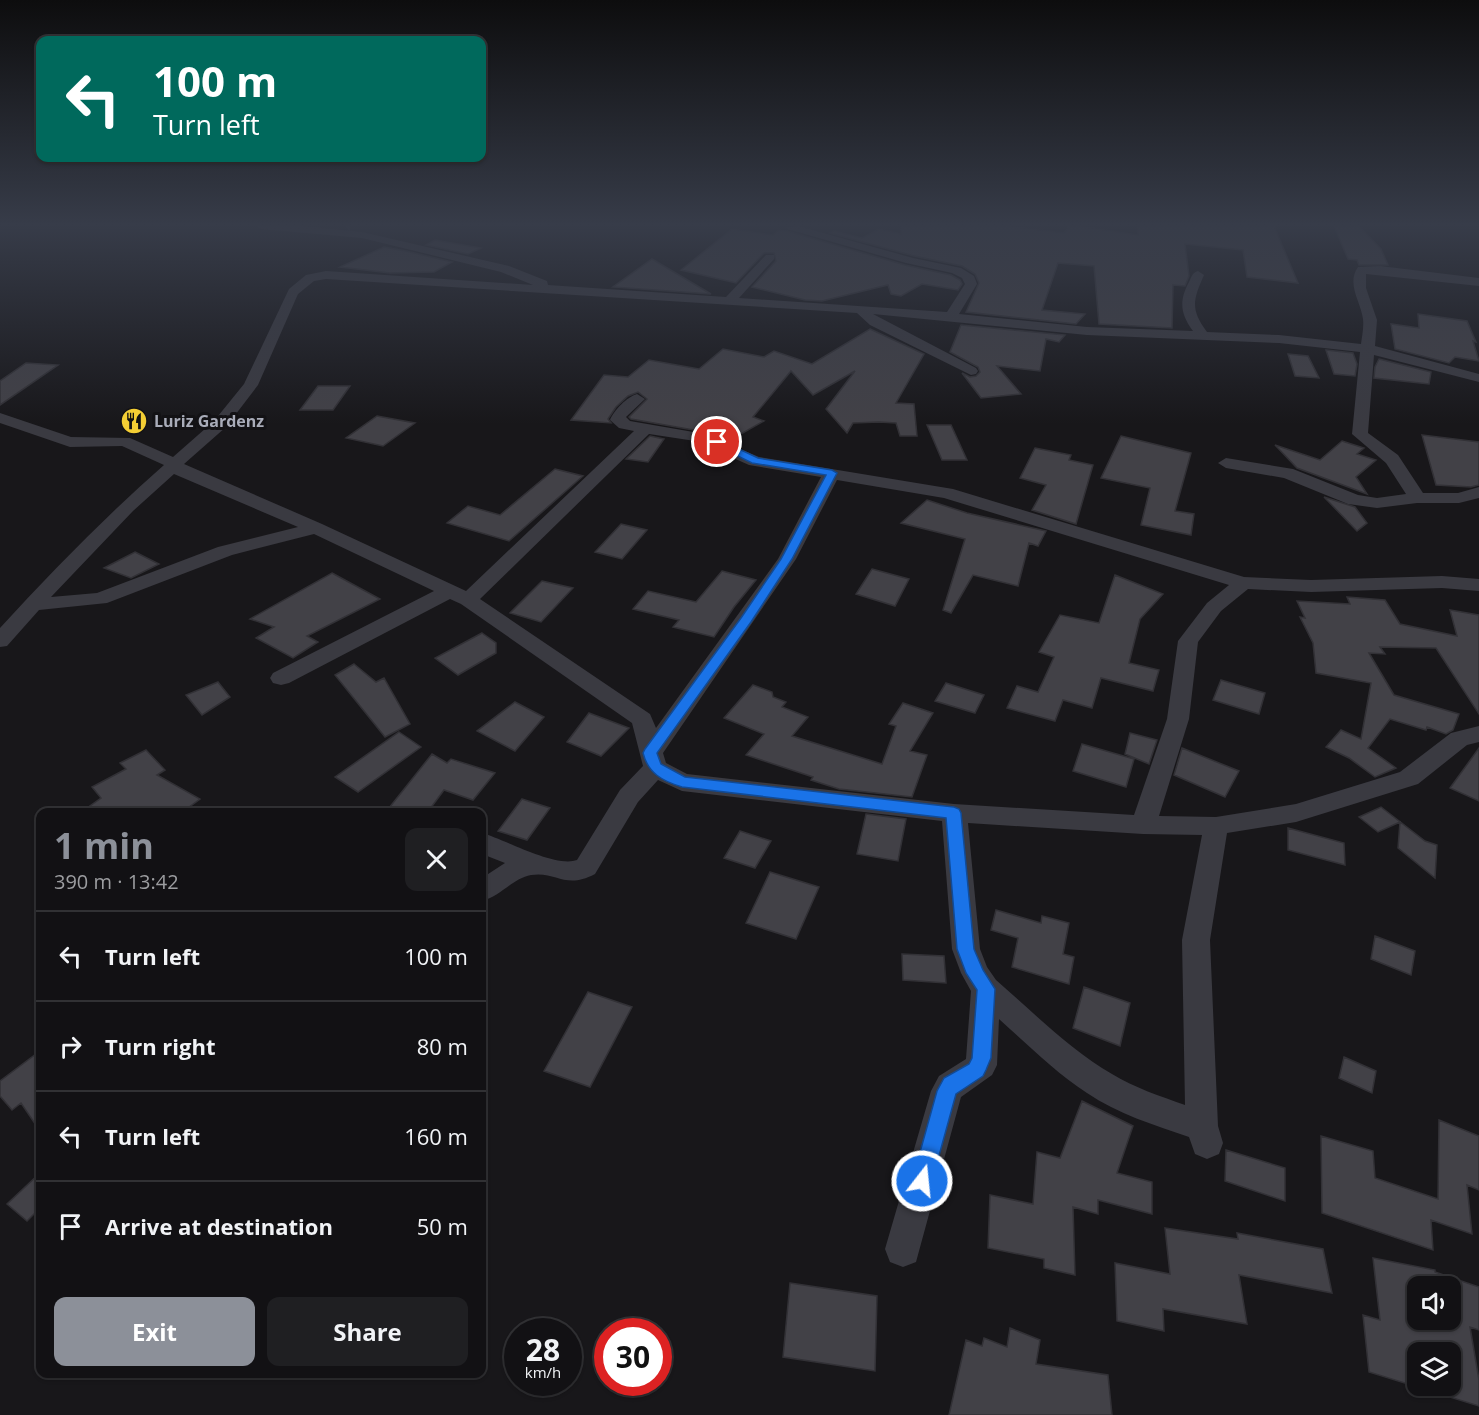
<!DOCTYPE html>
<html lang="en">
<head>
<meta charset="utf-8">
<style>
  :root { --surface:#121114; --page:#1f1f22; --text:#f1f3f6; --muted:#9c9da0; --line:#313134; --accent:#8c9099 }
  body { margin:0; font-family:"Open Sans",sans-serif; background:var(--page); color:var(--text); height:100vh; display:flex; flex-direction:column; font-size:22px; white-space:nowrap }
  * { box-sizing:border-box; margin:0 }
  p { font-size:20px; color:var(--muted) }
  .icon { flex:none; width:33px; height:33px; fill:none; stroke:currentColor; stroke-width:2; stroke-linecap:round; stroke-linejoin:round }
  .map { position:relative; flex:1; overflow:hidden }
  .side { position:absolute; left:36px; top:808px; width:450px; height:570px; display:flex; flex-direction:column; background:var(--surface); border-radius:12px; box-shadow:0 2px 4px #0004,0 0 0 2px var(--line) }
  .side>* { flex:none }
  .hud { position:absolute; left:36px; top:36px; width:450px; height:126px; border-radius:12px; box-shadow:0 2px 4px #0004,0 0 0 2px var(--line); background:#00695c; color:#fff; overflow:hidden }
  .buttons { position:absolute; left:1407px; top:1276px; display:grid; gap:12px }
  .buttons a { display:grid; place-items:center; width:54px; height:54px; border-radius:12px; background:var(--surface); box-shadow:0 2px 4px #0004,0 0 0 2px var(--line); font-size:30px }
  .speed { position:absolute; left:504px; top:1318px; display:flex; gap:12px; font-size:30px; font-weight:700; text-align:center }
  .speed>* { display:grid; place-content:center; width:78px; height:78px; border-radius:50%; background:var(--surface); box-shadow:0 2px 4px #0004,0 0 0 2px var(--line); line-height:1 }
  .speed small { font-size:15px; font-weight:400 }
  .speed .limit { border:9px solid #d22; background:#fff; color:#111 }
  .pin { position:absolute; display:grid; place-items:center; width:51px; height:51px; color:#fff; margin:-26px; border:3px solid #fff; border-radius:50%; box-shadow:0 2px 6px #0007 }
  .me { position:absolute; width:66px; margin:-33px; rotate:16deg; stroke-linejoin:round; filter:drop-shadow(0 0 4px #0008) }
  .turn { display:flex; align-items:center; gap:21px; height:126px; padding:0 18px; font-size:27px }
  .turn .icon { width:78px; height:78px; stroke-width:2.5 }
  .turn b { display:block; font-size:42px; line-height:51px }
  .round { display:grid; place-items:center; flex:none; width:63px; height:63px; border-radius:12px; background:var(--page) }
  .head { display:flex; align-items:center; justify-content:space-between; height:102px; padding:0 18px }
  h1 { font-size:36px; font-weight:700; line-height:45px; color:var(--accent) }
  .action { display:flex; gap:12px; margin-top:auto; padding:12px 18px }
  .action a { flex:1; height:69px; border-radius:12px; background:var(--accent); color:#fff; font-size:24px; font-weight:700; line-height:69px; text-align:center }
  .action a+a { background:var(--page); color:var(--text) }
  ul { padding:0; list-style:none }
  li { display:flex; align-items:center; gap:18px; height:90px; padding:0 18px; border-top:2px solid var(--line) }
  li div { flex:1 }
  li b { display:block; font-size:22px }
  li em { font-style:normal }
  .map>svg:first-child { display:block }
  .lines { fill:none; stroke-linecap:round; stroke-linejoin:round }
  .stream { fill:#2d343e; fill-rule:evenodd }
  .building { fill:#424147; stroke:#323136; stroke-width:1.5; fill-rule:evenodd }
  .minor { fill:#3a3a41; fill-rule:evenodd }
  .route { fill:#1a73e8; stroke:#114b97; stroke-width:1.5 }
  .labels { text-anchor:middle; stroke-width:6; stroke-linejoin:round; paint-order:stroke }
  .far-poi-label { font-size:16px; font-weight:bold; fill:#a9acb9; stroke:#131215; text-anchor:start }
</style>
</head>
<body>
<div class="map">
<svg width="1479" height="1415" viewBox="0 0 1479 1415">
  <rect width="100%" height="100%" fill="#18171a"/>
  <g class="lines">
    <path class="stream" d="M 346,226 L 350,226 L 350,231 L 348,231 Z"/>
  </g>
  <path class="building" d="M 901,226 L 1005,226 L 1064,233 L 1069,226 L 1077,226 L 1138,235 L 1138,226 L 1274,226 L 1298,283 L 1247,277 L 1243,250 L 1185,244 L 1189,276 L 1185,286 L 1173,285 L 1172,328 L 1099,324 L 1094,266 L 1058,263 L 1042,310 L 1085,314 L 1076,324 L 966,312 L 979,283 L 975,274 L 962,266 L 914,256 L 830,233 L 834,231 L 862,238 L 879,229 L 901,234 Z
    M 1334,226 L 1359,226 L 1381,249 L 1388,265 L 1359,265 L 1357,260 L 1348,259 Z
    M 732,229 L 773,235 L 779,230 L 787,231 L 905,265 L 951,275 L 960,280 L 962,284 L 958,290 L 922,284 L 901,296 L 891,294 L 888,285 L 822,301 L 805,300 L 752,287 L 776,261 L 774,253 L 764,253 L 736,283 L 681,270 Z
    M 435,240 L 481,248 L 468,254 L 426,245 Z
    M 384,247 L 406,251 L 452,262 L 434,272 L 390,273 L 340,267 Z
    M 652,259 L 711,294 L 613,287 Z
    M 1418,314 L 1467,321 L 1476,342 L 1473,341 L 1479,361 L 1455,357 L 1449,363 L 1395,349 L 1391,324 L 1419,328 Z
    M 961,325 L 1065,335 L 1059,342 L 1046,339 L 1040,371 L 997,366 L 1021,394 L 981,398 L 962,373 L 970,377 L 976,376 L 980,372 L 978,367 L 950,352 Z
    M 870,329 L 924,354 L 896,403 L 914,404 L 917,436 L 900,436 L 896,423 L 879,422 L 853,423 L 847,433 L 826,409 L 855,371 L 813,395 L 791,371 L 753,417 L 764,421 L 741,434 L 733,431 L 728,438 L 705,432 L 631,419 L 629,417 L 647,399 L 638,392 L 628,396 L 616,407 L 608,419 L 611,423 L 571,420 L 604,375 L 628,377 L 649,360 L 699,369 L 723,349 L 764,357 L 774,351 L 812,364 Z
    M 1326,350 L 1353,353 L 1357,364 L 1355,376 L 1334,374 Z
    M 1288,354 L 1308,356 L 1319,378 L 1295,376 Z
    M 1379,359 L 1431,372 L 1429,384 L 1374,378 L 1375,367 Z
    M 26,363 L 58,365 L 0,405 L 0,381 Z
    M 318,386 L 350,386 L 333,410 L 300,410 Z
    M 377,416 L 415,423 L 383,446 L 346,438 Z
    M 927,425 L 951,425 L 967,460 L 942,460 Z
    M 1422,435 L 1479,442 L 1479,485 L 1471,487 L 1436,485 Z
    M 650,436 L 664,439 L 648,462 L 626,459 Z
    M 1121,436 L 1191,453 L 1175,511 L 1194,514 L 1191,535 L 1141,525 L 1150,488 L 1101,478 Z
    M 1342,441 L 1364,448 L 1357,454 L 1376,460 L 1356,477 L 1367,494 L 1297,468 L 1275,445 L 1320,460 Z
    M 1035,448 L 1071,455 L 1069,460 L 1093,465 L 1076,524 L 1032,510 L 1046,485 L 1020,478 Z
    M 555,469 L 583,476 L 509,541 L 447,523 L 468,506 L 500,515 Z
    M 1324,497 L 1355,507 L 1367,523 L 1357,531 Z
    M 927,500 L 967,513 L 1046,531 L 1038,546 L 1029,543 L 1018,586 L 973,575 L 951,613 L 943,610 L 965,539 L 901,523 Z
    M 621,524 L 647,530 L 622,559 L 595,552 Z
    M 135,552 L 159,564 L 131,578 L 104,568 Z
    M 872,569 L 909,579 L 895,606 L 856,594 Z
    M 722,571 L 756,580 L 734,607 L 714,637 L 673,627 L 679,620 L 633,609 L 648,591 L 696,602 Z
    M 332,573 L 380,599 L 307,636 L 318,642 L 293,658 L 256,638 L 274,627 L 250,619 Z
    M 1115,575 L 1163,594 L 1140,619 L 1129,663 L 1159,670 L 1153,691 L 1101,678 L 1092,708 L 1063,700 L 1055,721 L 1007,708 L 1017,686 L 1038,692 L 1054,657 L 1039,652 L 1060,615 L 1099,623 Z
    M 542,581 L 573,588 L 541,622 L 510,613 Z
    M 1347,597 L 1385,600 L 1400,624 L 1457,636 L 1450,610 L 1479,615 L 1479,714 L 1436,648 L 1380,647 L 1385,654 L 1369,653 L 1394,695 L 1459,714 L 1453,730 L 1446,734 L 1427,727 L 1426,730 L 1390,719 L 1368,748 L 1396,768 L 1375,777 L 1349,758 L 1326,747 L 1341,730 L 1361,739 L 1371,683 L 1316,673 L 1313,643 L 1300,617 L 1305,618 L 1297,601 L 1350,604 Z
    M 482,633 L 496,643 L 496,653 L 458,675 L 435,658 Z
    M 354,664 L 376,682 L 384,678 L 410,724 L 385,737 L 335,675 Z
    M 1221,680 L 1265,693 L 1259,714 L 1213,700 Z
    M 218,682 L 230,697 L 202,715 L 186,695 Z
    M 946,683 L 984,695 L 975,713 L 935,701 Z
    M 753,685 L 772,692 L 773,697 L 786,702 L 782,707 L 808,717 L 792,736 L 882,764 L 896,726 L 889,724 L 903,703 L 933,713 L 910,751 L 927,755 L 912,797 L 839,789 L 811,780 L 813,777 L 746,755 L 764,734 L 724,718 Z
    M 515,702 L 544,717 L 515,751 L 477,731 Z
    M 589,713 L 629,728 L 601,756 L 567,742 Z
    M 399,732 L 421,747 L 358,792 L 335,777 Z
    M 1130,733 L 1157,740 L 1149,764 L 1125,754 Z
    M 1082,744 L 1134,759 L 1126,787 L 1073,771 Z
    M 1182,748 L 1239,771 L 1225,797 L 1174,775 Z
    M 1479,748 L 1479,801 L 1450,788 Z
    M 146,750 L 165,770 L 157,775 L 200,799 L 181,813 L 80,813 L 101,798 L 92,787 L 126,769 L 120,763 Z
    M 432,754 L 447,763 L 451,759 L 495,773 L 473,800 L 444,790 L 427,813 L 385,813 Z
    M 522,799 L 550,808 L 527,840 L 498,831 Z
    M 1381,807 L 1425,841 L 1437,845 L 1435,878 L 1398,848 L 1400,822 L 1378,832 L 1359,817 Z
    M 866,814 L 906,819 L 898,861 L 857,854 Z
    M 1288,828 L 1344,843 L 1345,865 L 1288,850 Z
    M 740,831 L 771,841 L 755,868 L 724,858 Z
    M 770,872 L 819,887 L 796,939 L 746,923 Z
    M 996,910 L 1041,923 L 1042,916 L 1069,923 L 1063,954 L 1074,957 L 1069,984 L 1012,967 L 1018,938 L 991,930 Z
    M 1375,936 L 1415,951 L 1411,975 L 1371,959 Z
    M 902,954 L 944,956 L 946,983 L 903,980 Z
    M 1084,987 L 1130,1003 L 1120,1046 L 1073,1028 Z
    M 588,992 L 632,1007 L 590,1087 L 544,1071 Z
    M 40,1051 L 40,1131 L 21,1103 L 12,1110 L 0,1096 L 0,1081 Z
    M 1344,1057 L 1376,1071 L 1372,1093 L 1339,1078 Z
    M 1082,1101 L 1133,1126 L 1117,1173 L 1152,1182 L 1152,1214 L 1098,1200 L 1098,1214 L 1073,1207 L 1075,1275 L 1044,1268 L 1044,1259 L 988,1248 L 990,1195 L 1033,1204 L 1037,1152 L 1060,1158 Z
    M 1439,1120 L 1479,1136 L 1479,1190 L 1467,1185 L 1472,1234 L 1431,1220 L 1433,1250 L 1322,1213 L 1321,1136 L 1373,1151 L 1375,1178 L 1438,1199 Z
    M 1226,1150 L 1285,1168 L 1285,1201 L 1225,1181 Z
    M 40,1173 L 40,1208 L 27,1221 L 7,1204 Z
    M 1165,1228 L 1238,1239 L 1237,1233 L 1323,1249 L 1332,1293 L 1239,1275 L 1247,1324 L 1163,1309 L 1164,1331 L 1117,1321 L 1115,1263 L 1170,1274 Z
    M 1373,1258 L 1435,1270 L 1435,1272 L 1479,1287 L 1479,1330 L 1470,1327 L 1479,1380 L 1479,1406 L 1369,1372 L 1363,1315 L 1380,1320 ZM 1418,1287 L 1450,1287 L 1450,1320 L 1418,1320 ZM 1418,1353 L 1450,1353 L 1450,1386 L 1418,1386 Z
    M 790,1283 L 877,1296 L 875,1371 L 783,1357 Z
    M 1010,1328 L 1040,1340 L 1036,1364 L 1108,1375 L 1112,1415 L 949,1415 L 966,1340 L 982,1346 L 984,1338 L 1007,1347 Z"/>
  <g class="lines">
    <path class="minor" d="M 256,226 L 303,226 L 362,232 L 509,266 L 547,281 L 548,285 L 726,297 L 766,255 L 774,255 L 774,259 L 739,298 L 947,312 L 965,284 L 962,278 L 952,273 L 906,263 L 784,228 L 798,226 L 913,258 L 961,268 L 974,276 L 977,284 L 959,314 L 1087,327 L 1193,331 C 1180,313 1179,301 1189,282 C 1192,276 1192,273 1198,271 L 1204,275 C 1193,300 1190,309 1207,332 L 1279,335 L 1361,344 C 1362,336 1364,327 1363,319 C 1361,302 1346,284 1358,267 L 1380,266 L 1479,278 L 1479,286 L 1366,274 L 1366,288 L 1377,320 L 1375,346 L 1479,374 L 1479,382 L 1374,355 L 1368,433 L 1398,455 L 1423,493 L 1458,493 L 1479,487 L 1479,498 L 1459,503 L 1417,503 L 1377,508 L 1348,504 L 1284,478 L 1226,468 L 1218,463 L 1226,458 L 1293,469 L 1358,495 L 1377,498 L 1406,494 L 1386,463 L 1352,434 L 1360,352 L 1279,343 L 1087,335 L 873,314 L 976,368 L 978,371 L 976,374 L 971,375 L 870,325 L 857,313 L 326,279 L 314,281 L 298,294 L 258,385 L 226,427 L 184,464 L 322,524 L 466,591 L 634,431 L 619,428 L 610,420 C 614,410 627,397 637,394 L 645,399 L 626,417 L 630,421 L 705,434 L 759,457 L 953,489 L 1244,577 L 1311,580 L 1442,576 L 1479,579 L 1479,591 L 1442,588 L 1311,592 L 1248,589 L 1221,611 L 1198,642 L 1189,719 L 1159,816 L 1216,817 L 1296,804 L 1400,772 L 1451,733 L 1479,726 L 1479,742 L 1467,745 L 1418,784 L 1296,822 L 1227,833 L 1210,940 L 1218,1126 L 1223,1143 L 1219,1154 L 1207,1159 L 1195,1154 L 1189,1137 C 1154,1125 1118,1114 1087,1093 C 1055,1072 1028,1045 999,1019 L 997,1065 L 992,1075 L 961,1097 L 916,1262 L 903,1267 L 890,1262 L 885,1249 L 931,1091 L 939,1076 L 966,1059 L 971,991 L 961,973 L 952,949 L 942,821 L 682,791 L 658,780 L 638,802 L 595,874 C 565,890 557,871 531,875 C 513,878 500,897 482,901 L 482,878 L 505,863 L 482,854 L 482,833 C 504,839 555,868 577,860 L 620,790 L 643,766 L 632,723 L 461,604 L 450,599 L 289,683 L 281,685 L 273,683 L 270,678 L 273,673 L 434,591 L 314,534 L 232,555 L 107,603 L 39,610 L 7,646 L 0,647 L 0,628 C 52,571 106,516 164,465 L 122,446 L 70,447 L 0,423 L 0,413 L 71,437 L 130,438 L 173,457 L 214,421 L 244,384 L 289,289 L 306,275 L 326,271 L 533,285 L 501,272 L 362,238 L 261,229 ZM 649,434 L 695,441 L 749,465 L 821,477 L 778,559 L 656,728 L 650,714 L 480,599 ZM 174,474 L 298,527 L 218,547 L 97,593 L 51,597 L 133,511 ZM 837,480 L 944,498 L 1229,585 L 1207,603 L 1178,641 L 1167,719 L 1134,815 L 954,804 L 687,774 L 666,763 L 663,753 L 796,559 ZM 968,823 L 1143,834 L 1202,835 L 1182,940 L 1185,1105 C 1160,1096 1135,1088 1112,1074 C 1070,1050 1033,1012 996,980 L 987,967 L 980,949 Z"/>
  </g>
  <linearGradient id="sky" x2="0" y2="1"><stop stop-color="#0d0d0e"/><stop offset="0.53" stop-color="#373c49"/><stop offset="1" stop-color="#373c49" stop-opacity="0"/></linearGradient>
  <rect width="1479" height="424" fill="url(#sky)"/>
  <path class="route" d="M 713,440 L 720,440 L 758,458 L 832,470 L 837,473 L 792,559 L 751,622 L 657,753 L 661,764 L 685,777 L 954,807 L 959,809 L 961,813 L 974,949 L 983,970 L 995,989 L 991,1058 L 986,1070 L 983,1076 L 956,1094 L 932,1181 L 929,1188 L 922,1191 L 915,1188 L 912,1181 L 937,1091 L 944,1078 L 969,1064 L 972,1058 L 977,990 L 966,973 L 957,949 L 946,818 L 682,787 C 662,781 648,773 643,753 L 645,749 L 741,618 L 781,559 L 826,475 L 752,463 L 713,444 Z"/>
  <defs>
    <symbol id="restaurant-disc" viewBox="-11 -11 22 22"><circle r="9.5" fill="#f4ce34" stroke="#131215"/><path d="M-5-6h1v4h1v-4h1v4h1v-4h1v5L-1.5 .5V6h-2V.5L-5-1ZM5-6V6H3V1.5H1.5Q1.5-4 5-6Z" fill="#111"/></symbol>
  </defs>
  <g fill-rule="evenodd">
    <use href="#restaurant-disc" x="119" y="406" width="30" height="30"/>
  </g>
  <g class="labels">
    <g class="far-poi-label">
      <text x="154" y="427">Luriz Gardenz</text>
    </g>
  </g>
</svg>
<div class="buttons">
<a><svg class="icon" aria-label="sound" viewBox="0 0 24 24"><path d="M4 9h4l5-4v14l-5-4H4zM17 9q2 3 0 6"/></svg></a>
<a><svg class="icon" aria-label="layers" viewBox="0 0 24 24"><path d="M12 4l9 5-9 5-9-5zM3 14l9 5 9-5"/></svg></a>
</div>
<div class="speed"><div>28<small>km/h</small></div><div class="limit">30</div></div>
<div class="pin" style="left:717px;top:442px;background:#d93025"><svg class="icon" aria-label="arrive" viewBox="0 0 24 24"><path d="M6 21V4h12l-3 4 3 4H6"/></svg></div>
<svg class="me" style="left:922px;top:1181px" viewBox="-20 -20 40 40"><circle r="17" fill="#1a73e8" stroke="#fff" stroke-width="3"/><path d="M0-11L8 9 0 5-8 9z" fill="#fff"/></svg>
<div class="hud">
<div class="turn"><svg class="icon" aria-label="left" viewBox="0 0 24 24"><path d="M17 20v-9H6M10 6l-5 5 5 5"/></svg><div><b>100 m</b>Turn left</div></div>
</div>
<section class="side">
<div class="head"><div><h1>1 min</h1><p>390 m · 13:42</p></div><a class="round"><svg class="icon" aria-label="close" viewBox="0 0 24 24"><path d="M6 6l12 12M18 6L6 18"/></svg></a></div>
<ul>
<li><svg class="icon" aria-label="left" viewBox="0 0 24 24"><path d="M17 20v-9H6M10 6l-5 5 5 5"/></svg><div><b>Turn left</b></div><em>100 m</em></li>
<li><svg class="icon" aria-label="right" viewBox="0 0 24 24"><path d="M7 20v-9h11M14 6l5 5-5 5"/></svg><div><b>Turn right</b></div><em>80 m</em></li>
<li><svg class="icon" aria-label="left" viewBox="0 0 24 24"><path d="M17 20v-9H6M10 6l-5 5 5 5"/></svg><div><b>Turn left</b></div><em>160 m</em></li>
<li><svg class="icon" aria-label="arrive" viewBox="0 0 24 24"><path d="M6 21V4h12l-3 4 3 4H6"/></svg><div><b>Arrive at destination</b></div><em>50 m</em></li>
</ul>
<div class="action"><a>Exit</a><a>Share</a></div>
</section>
</div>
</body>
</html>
